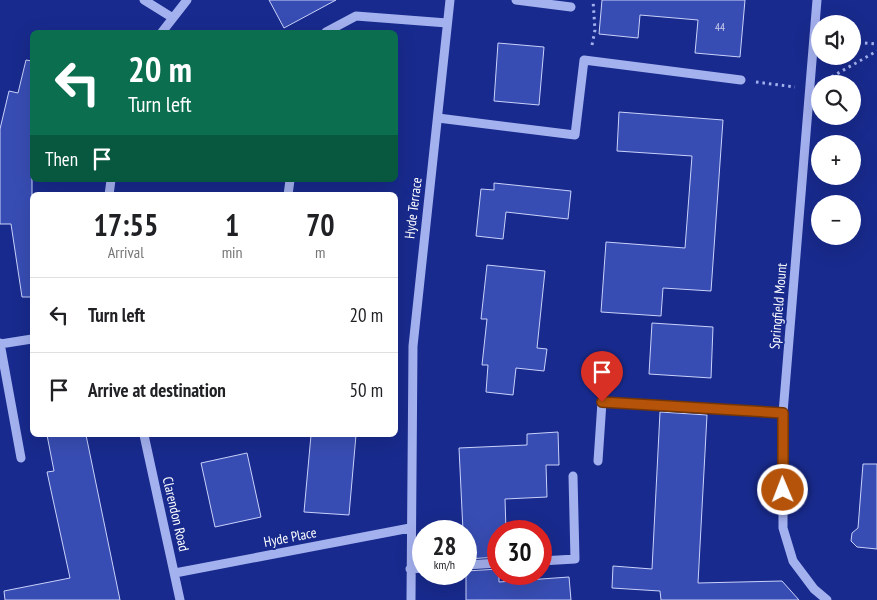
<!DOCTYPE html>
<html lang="en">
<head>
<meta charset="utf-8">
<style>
  :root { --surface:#fff; --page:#f2f2f2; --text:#202124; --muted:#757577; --line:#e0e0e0 }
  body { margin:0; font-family:"PT Sans Narrow",sans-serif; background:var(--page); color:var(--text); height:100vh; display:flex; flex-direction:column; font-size:19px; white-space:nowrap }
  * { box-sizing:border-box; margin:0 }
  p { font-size:16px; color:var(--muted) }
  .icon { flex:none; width:28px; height:28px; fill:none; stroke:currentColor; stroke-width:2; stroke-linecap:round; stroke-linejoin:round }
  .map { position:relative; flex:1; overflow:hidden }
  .sheet { position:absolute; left:30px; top:192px; width:368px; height:245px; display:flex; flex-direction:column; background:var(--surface); border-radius:8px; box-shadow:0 5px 20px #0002 }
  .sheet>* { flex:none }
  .banner { position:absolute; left:30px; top:30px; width:368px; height:152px; border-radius:8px; box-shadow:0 5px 20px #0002; background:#0b6e4f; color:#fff; overflow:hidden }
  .tools { position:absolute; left:811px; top:15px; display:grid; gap:10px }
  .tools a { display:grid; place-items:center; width:50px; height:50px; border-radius:50%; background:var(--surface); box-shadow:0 5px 20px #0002; font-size:25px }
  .speed { position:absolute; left:412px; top:520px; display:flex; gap:10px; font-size:25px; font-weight:700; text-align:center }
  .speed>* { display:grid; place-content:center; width:65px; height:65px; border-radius:50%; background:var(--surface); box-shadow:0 5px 20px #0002; line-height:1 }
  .speed small { font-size:12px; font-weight:400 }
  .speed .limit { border:8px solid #d22; background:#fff; color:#111 }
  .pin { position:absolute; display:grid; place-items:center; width:42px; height:42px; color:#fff; margin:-51px -21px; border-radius:50% 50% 50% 0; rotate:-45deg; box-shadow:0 0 5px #0007 }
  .pin .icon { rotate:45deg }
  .me { position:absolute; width:55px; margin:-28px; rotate:359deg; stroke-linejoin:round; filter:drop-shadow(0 0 4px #0008) }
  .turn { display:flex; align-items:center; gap:18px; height:105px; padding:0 15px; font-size:22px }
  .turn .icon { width:65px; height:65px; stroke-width:2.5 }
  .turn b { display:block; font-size:35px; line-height:42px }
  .then { display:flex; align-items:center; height:48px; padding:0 15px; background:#0003; gap:10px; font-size:19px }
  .eta { display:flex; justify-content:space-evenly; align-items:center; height:85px; text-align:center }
  .eta b { font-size:30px; font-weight:600; line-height:35px }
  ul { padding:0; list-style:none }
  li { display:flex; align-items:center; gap:15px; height:75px; padding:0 15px; border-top:1px solid var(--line) }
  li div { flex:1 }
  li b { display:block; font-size:19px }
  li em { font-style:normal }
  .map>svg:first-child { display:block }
  .building { fill:#384db3; stroke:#cad2fa }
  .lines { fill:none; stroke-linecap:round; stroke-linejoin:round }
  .path { stroke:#a4b1ef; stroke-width:3; stroke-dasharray:2.5 4; stroke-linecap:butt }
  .minor { stroke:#a4b1ef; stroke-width:9 }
  .route-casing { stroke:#753606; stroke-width:12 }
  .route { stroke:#b45309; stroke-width:9 }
  .labels { text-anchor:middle; stroke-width:4; stroke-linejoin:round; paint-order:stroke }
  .number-label { font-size:11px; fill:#cdd2ec }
  .street-label { font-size:14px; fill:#fff; stroke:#182a8d }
</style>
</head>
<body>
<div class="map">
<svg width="877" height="600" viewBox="0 0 877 600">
  <rect width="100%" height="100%" fill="#182a8d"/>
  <path class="building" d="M 269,0 L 336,0 L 284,28 Z
    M 602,0 L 745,0 L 740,57 L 695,53 L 698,20 L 640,15 L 638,38 L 599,34 Z
    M 498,43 L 544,47 L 539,105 L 494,101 Z
    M 26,60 L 32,61 L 32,297 L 22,297 L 11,224 L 0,224 L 0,129 L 9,91 L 18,93 Z
    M 619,112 L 723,120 L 711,291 L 663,288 L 661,316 L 601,312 L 606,242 L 685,248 L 692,156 L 617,151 Z
    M 494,183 L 571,191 L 568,219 L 506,212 L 503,239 L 476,236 L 481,189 L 494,190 Z
    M 487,265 L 545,271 L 537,348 L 547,349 L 544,371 L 516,368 L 513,395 L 486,392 L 488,365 L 482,365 L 487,319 L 481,319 Z
    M 652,323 L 713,327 L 711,378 L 649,374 Z
    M 660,412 L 707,415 L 698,583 L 782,581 L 799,600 L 661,600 L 660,591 L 612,588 L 613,566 L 652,569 Z
    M 558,432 L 559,465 L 546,465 L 547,497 L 505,499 L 506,531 L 499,531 L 499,557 L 466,559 L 466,531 L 463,531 L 459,448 L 527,445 L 527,434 Z
    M 47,435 L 86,435 L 120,600 L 5,600 L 4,591 L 70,578 L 47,472 L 54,471 Z
    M 311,435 L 356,435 L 349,515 L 304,512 Z
    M 247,453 L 261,517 L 215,527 L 201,463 Z
    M 863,464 L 877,464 L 877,549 L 857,547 L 851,541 L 852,533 L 858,528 Z
    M 499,569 L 499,582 L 569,577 L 571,600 L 466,600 L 466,571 Z"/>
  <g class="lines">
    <path class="path" d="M 852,42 L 877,44
      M 592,45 L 595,30 L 593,0
      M 826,80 L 877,51
      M 756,82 L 795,87"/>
    <path class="minor" d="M 144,0 L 173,18
      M 516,0 L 571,7
      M 817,0 L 783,413 L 783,528 L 793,561 L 814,589 L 827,600
      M 162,32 L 187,0
      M 326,32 L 356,16 L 447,23
      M 438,118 L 575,135 L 584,60 L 741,80
      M 109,195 L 111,180
      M 288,195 L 290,180
      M 0,343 L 21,458
      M 0,344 L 32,339
      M 144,435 L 180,600
      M 598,461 L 602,402 L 783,413
      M 541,561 L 575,559 L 573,476
      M 466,565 L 499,563
      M 410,569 L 424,568
      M 175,573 L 410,528
      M 411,600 L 413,346 L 450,0"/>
  </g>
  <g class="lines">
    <defs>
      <path id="route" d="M 602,402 L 783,413 L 783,490"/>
    </defs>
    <use href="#route" class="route-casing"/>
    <use href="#route" class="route"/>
  </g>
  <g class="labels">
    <g class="number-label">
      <text x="720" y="31">44</text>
    </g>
    <g class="street-label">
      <text transform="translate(413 208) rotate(-83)" y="5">Hyde Terrace</text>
      <text transform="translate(778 306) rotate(-85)" y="5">Springfield Mount</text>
      <text transform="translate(176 514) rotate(77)" y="5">Clarendon Road</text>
      <text transform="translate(290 537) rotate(-11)" y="5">Hyde Place</text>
    </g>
  </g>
</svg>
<div class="tools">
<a><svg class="icon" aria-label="sound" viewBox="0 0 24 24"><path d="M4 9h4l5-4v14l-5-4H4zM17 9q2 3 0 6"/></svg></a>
<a><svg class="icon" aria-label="search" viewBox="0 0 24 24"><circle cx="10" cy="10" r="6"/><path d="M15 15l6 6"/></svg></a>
<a>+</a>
<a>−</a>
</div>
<div class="speed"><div>28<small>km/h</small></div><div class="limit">30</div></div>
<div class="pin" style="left:602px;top:402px;background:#d93025"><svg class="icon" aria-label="arrive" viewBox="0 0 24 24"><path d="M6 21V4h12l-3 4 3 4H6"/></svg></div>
<svg class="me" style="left:783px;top:490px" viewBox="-20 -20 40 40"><circle r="17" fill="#b45309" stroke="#fff" stroke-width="3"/><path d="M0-11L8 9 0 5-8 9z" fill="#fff"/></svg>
<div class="banner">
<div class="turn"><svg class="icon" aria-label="left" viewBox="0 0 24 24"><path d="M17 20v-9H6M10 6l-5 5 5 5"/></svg><div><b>20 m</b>Turn left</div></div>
<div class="then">Then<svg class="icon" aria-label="arrive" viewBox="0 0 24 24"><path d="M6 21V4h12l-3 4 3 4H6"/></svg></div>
</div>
<section class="sheet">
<div class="eta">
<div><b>17:55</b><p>Arrival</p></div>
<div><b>1</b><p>min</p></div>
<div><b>70</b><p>m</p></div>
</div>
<ul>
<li><svg class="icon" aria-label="left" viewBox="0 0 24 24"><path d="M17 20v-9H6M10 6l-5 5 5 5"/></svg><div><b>Turn left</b></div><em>20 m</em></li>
<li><svg class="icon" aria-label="arrive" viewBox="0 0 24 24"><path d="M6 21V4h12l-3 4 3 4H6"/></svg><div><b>Arrive at destination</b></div><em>50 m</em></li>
</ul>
</section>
</div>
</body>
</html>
